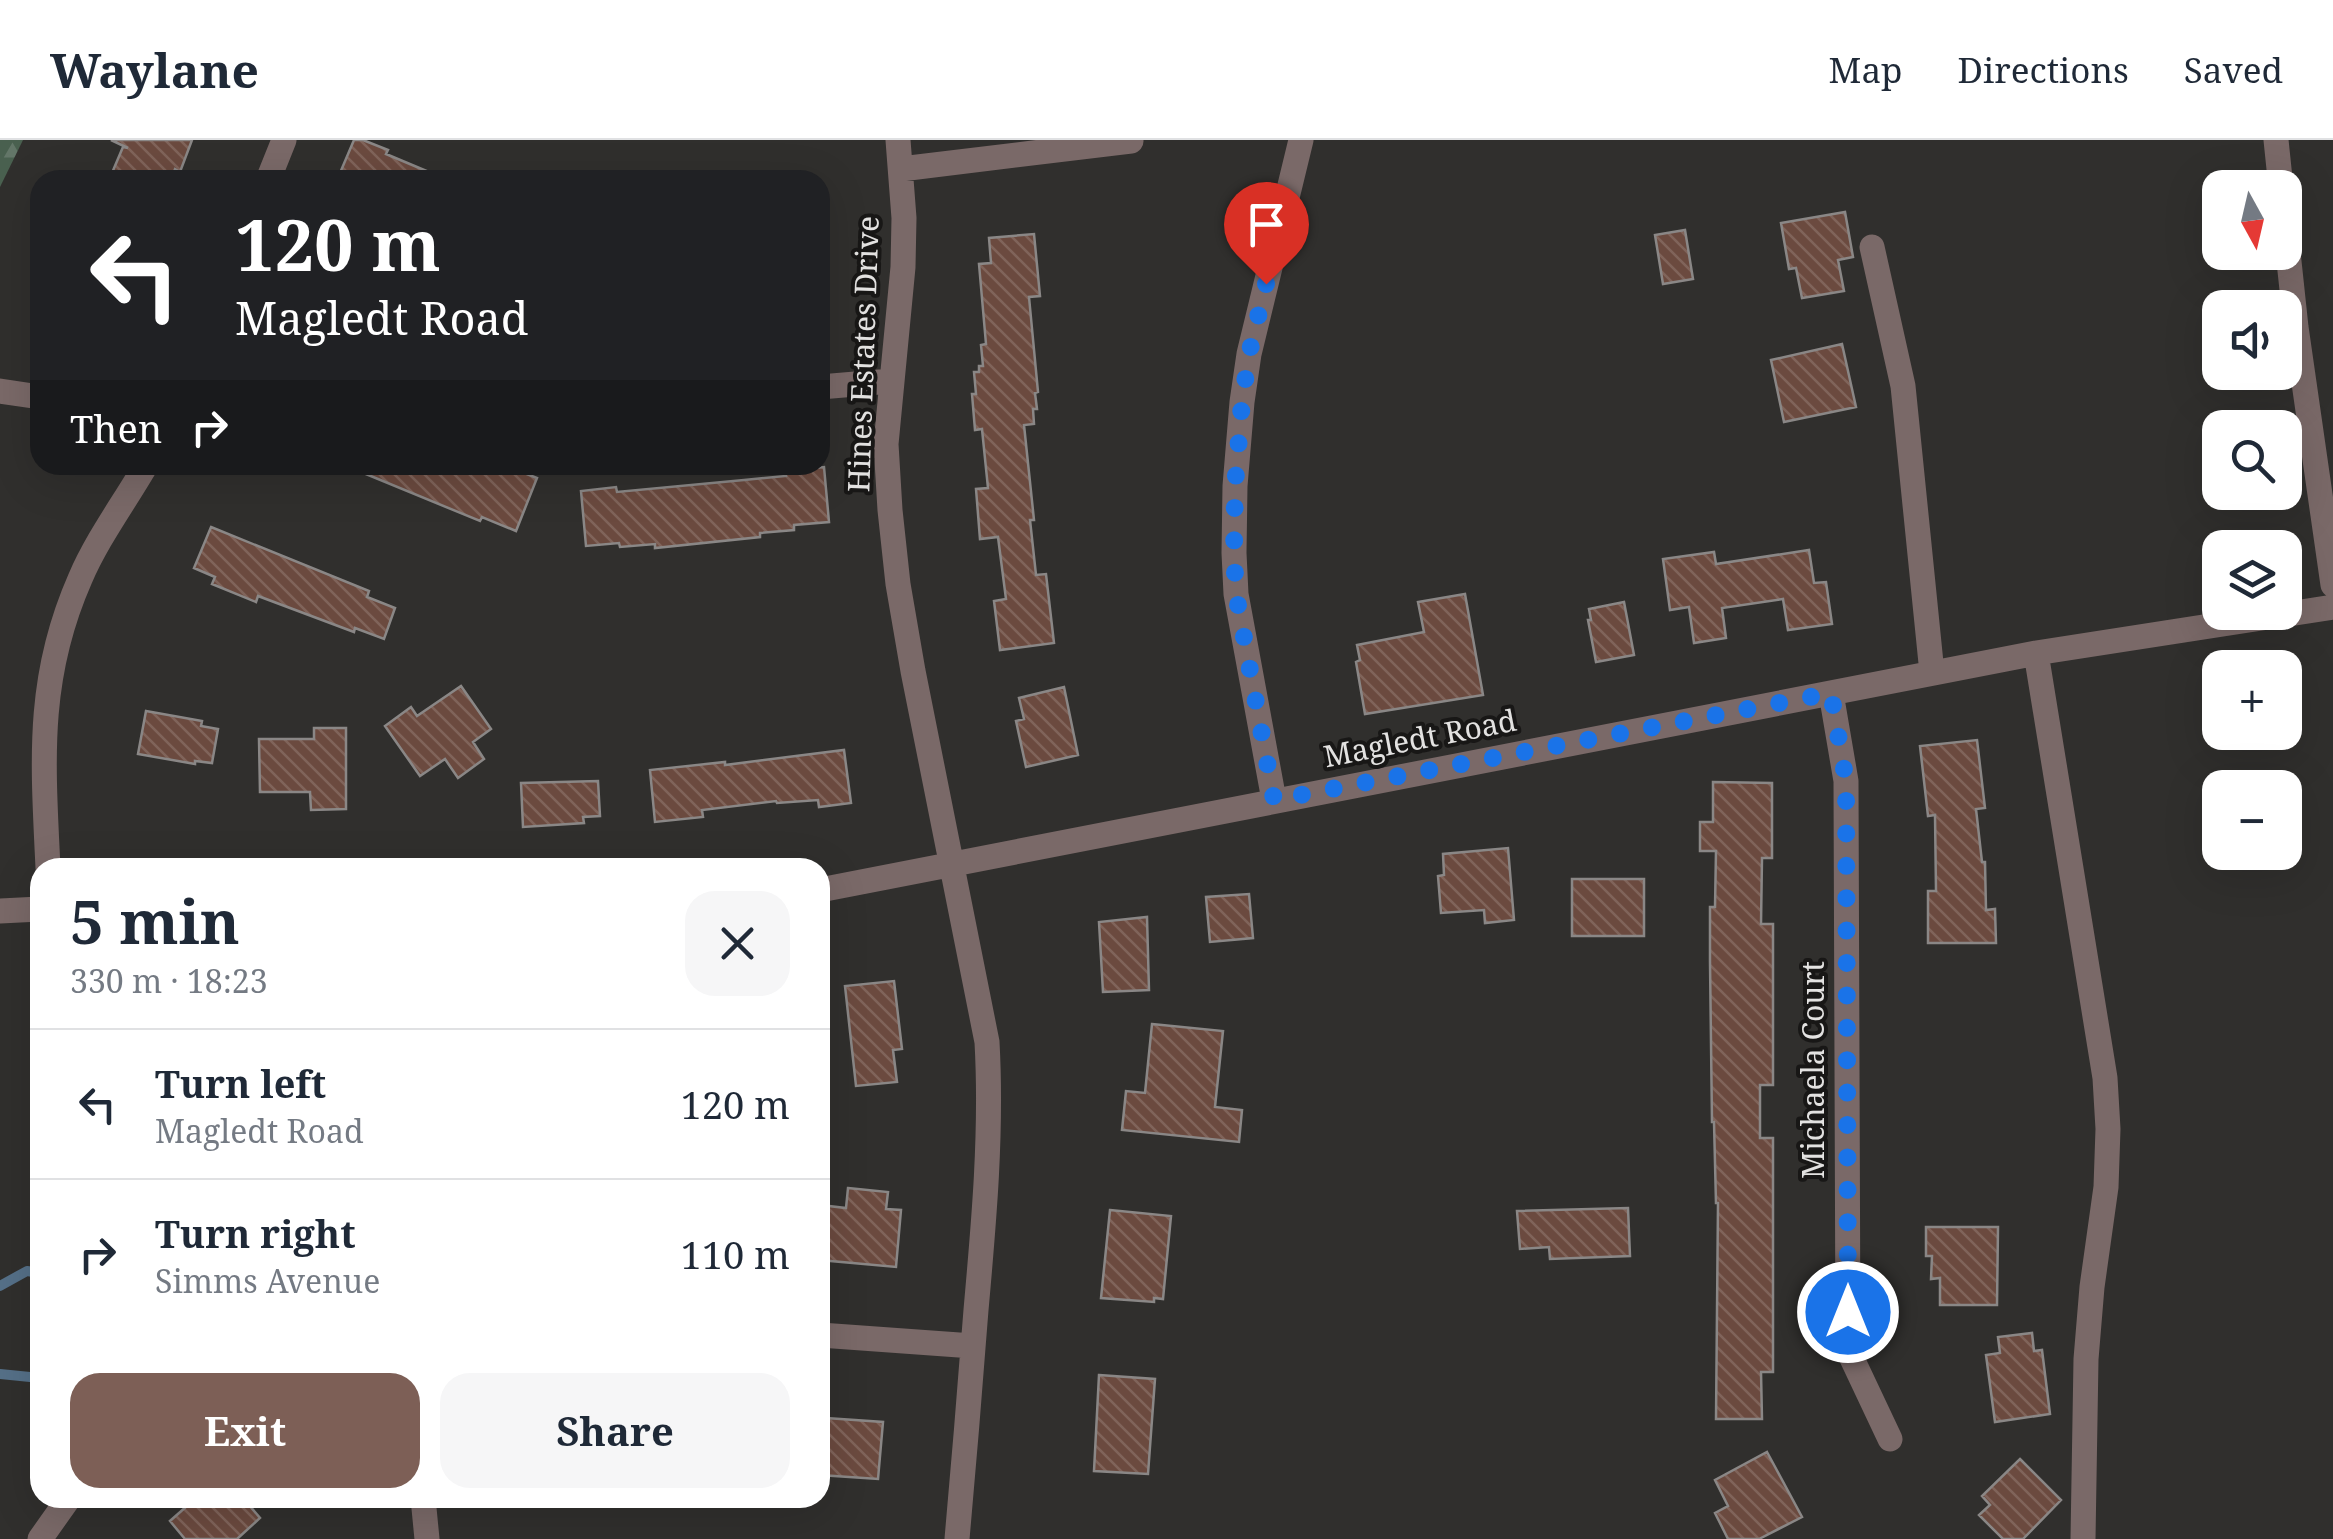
<!DOCTYPE html>
<html lang="en">
<head>
<meta charset="utf-8">
<style>
  :root { --surface:#fff; --page:#f6f6f7; --text:#1f2937; --muted:#747a83; --line:#e0e1e3; --accent:#7d5f56 }
  body { margin:0; font-family:"Noto Serif",serif; background:var(--page); color:var(--text); height:100vh; display:flex; flex-direction:column; font-size:38px; white-space:nowrap }
  * { box-sizing:border-box; margin:0 }
  p { font-size:32px; color:var(--muted) }
  .icon { flex:none; width:55px; height:55px; fill:none; stroke:currentColor; stroke-width:2; stroke-linecap:round; stroke-linejoin:round }
  .map { position:relative; flex:1; overflow:hidden }
  .side { position:absolute; left:30px; top:718px; width:800px; height:650px; display:flex; flex-direction:column; background:var(--surface); border-radius:30px; box-shadow:0 10px 40px #0002 }
  .side>* { flex:none }
  .hud { position:absolute; left:30px; top:30px; width:800px; height:305px; border-radius:30px; box-shadow:0 10px 40px #0002; background:#202124; color:#fff; overflow:hidden }
  .needle { width:65px; rotate:172deg }
  .fabs { position:absolute; left:2202px; top:30px; display:grid; gap:20px }
  .fabs a { display:grid; place-items:center; width:100px; height:100px; border-radius:20px; background:var(--surface); box-shadow:0 10px 40px #0002; font-size:50px }
  .pin { position:absolute; display:grid; place-items:center; width:85px; height:85px; color:#fff; margin:-102px -42px; border-radius:50% 50% 50% 0; rotate:-45deg; box-shadow:0 0 10px #0007 }
  .pin .icon { rotate:45deg }
  .me { position:absolute; width:110px; margin:-55px; rotate:0deg; stroke-linejoin:round; filter:drop-shadow(0 0 8px #0008) }
  .turn { display:flex; align-items:center; gap:35px; height:210px; padding:0 40px; font-size:45px }
  .turn .icon { width:130px; height:130px; stroke-width:2.5 }
  .turn b { display:block; font-size:70px; line-height:85px }
  .then { display:flex; align-items:center; height:95px; padding:0 40px; background:#0003; gap:20px; font-size:38px }
  .round { display:grid; place-items:center; flex:none; width:105px; height:105px; border-radius:30px; background:var(--page) }
  .headline { display:flex; align-items:center; justify-content:space-between; height:170px; padding:0 40px }
  h1 { font-size:60px; font-weight:700; line-height:75px }
  .cta { display:flex; gap:20px; margin-top:auto; padding:20px 40px }
  .cta a { flex:1; height:115px; border-radius:30px; background:var(--accent); color:#fff; font-size:40px; font-weight:700; line-height:115px; text-align:center }
  .cta a+a { background:var(--page); color:var(--text) }
  ul { padding:0; list-style:none }
  li { display:flex; align-items:center; gap:30px; height:150px; padding:0 40px; border-top:2px solid var(--line) }
  li div { flex:1 }
  li b { display:block; font-size:38px }
  li em { font-style:normal }
  header { display:flex; align-items:center; gap:60px; box-sizing:border-box; height:140px; padding:0 50px; background:var(--surface); border-bottom:2px solid var(--line) }
  header strong { font-size:48px }
  nav { display:flex; gap:55px; margin-inline-start:auto; font-size:35px }
  .map>svg:first-child { display:block }
  .forest { fill:url(#forest-firs) }
  .lines { fill:none; stroke-linecap:round; stroke-linejoin:round }
  .stream { stroke:#557088; stroke-width:10 }
  .building { fill:url(#building-back-hatch); stroke:#8a8786; stroke-width:2.5 }
  .minor { stroke:#7a6968; stroke-width:25 }
  .route { stroke:#1a73e8; stroke-width:18; stroke-dasharray:0 32.4 }
  .labels { text-anchor:middle; stroke-width:8; stroke-linejoin:round; paint-order:stroke }
  .street-label { font-size:30px; fill:#e3e2e1; stroke:#181716 }
</style>
</head>
<body>
<header>
<strong>Waylane</strong>
<nav><a>Map</a><a>Directions</a><a>Saved</a></nav>
</header>
<div class="map">
<svg width="2333" height="1399" viewBox="0 0 2333 1399">
  <defs>
    <pattern id="forest-firs" width="22" height="20" patternUnits="userSpaceOnUse" patternTransform="scale(2.5)"><rect width="22" height="20" fill="#49604f"/><path d="M5 1l3.5 6h-7zM16 11l3.5 6h-7z" fill="#637668"/></pattern>
    <pattern id="building-back-hatch" width="6" height="6" patternUnits="userSpaceOnUse" patternTransform="scale(2.5)"><rect width="6" height="6" fill="#6b4a3f"/><path d="M-1 5l2 2M0 0l6 6M5-1l2 2" fill="none" stroke="#80645a"/></pattern>
  </defs>
  <rect width="100%" height="100%" fill="#302f2d"/>
  <path class="forest" d="M 0,0 L 23,0 L 0,47 Z"/>
  <g class="lines">
    <path class="stream" d="M 0,1146 L 27,1131 L 40,1133
      M 0,1234 L 40,1238"/>
  </g>
  <path class="building" d="M 111,0 L 192,0 L 180,32 L 175,29 L 171,40 L 109,40 L 123,7 L 128,8 Z
    M 354,0 L 363,0 L 388,10 L 386,14 L 448,40 L 337,40 Z
    M 1845,72 L 1853,117 L 1838,120 L 1844,151 L 1802,158 L 1796,128 L 1789,129 L 1781,83 Z
    M 1685,90 L 1693,139 L 1663,144 L 1655,95 Z
    M 1034,94 L 1040,156 L 1029,157 L 1038,252 L 1035,253 L 1037,269 L 1033,269 L 1034,284 L 1024,285 L 1034,380 L 1030,380 L 1036,435 L 1046,434 L 1054,503 L 1000,510 L 994,461 L 1006,459 L 998,397 L 980,399 L 976,349 L 988,348 L 982,289 L 975,290 L 972,254 L 976,254 L 974,232 L 979,232 L 979,226 L 983,226 L 981,205 L 986,204 L 979,124 L 991,123 L 989,98 Z
    M 1842,204 L 1856,267 L 1784,282 L 1771,220 Z
    M 344,325 L 504,325 L 537,338 L 516,391 L 482,377 L 480,381 Z
    M 824,327 L 829,382 L 794,385 L 794,390 L 760,393 L 760,397 L 655,408 L 655,404 L 620,407 L 619,403 L 586,406 L 581,351 L 616,347 L 617,352 L 744,340 L 786,336 L 785,331 Z
    M 211,387 L 369,451 L 367,457 L 395,468 L 384,499 L 355,488 L 354,492 L 258,456 L 256,462 L 212,444 L 215,437 L 194,428 Z
    M 1809,410 L 1814,443 L 1826,442 L 1832,484 L 1788,490 L 1783,459 L 1722,468 L 1726,498 L 1694,503 L 1689,467 L 1670,470 L 1663,419 L 1714,412 L 1716,424 Z
    M 1465,454 L 1483,555 L 1365,574 L 1356,522 L 1360,520 L 1357,505 L 1424,492 L 1418,462 Z
    M 1624,462 L 1634,515 L 1596,522 L 1588,480 L 1591,480 L 1589,469 Z
    M 461,546 L 491,589 L 473,602 L 484,619 L 458,638 L 445,619 L 420,636 L 385,586 L 411,567 L 417,576 Z
    M 1064,547 L 1078,615 L 1026,627 L 1016,581 L 1024,579 L 1019,558 Z
    M 146,571 L 202,581 L 201,586 L 218,589 L 212,623 L 195,621 L 195,624 L 138,614 Z
    M 314,588 L 346,588 L 346,669 L 311,670 L 310,652 L 260,652 L 259,599 L 314,599 Z
    M 1977,600 L 1985,668 L 1976,669 L 1982,722 L 1985,722 L 1986,770 L 1995,769 L 1996,803 L 1928,803 L 1928,751 L 1936,751 L 1935,675 L 1928,676 L 1920,606 Z
    M 844,610 L 851,663 L 819,667 L 818,660 L 777,663 L 776,661 L 702,670 L 703,677 L 655,682 L 650,630 L 725,622 L 725,625 Z
    M 598,641 L 600,676 L 583,677 L 584,683 L 523,687 L 521,643 Z
    M 1713,642 L 1772,643 L 1772,718 L 1762,718 L 1761,784 L 1773,784 L 1773,945 L 1760,945 L 1760,998 L 1773,998 L 1773,1232 L 1761,1232 L 1762,1279 L 1716,1279 L 1718,1063 L 1716,1063 L 1714,982 L 1712,982 L 1710,822 L 1710,767 L 1715,767 L 1716,711 L 1700,711 L 1700,682 L 1713,682 Z
    M 1508,708 L 1514,780 L 1485,783 L 1484,770 L 1441,773 L 1438,736 L 1444,735 L 1443,714 Z
    M 1572,739 L 1644,739 L 1644,796 L 1572,796 Z
    M 1249,754 L 1253,798 L 1210,802 L 1206,757 Z
    M 1147,777 L 1149,850 L 1103,852 L 1099,782 Z
    M 894,841 L 902,909 L 893,910 L 897,942 L 856,946 L 845,846 Z
    M 1152,884 L 1223,891 L 1215,967 L 1242,970 L 1239,1002 L 1122,990 L 1126,951 L 1145,953 Z
    M 848,1048 L 888,1052 L 886,1069 L 901,1070 L 896,1127 L 820,1120 L 820,1065 L 846,1068 Z
    M 1628,1068 L 1630,1116 L 1550,1119 L 1549,1107 L 1520,1109 L 1517,1071 Z
    M 1110,1070 L 1171,1076 L 1163,1159 L 1154,1158 L 1154,1162 L 1101,1158 Z
    M 1926,1087 L 1998,1087 L 1997,1165 L 1940,1165 L 1940,1138 L 1931,1139 L 1932,1116 L 1926,1116 Z
    M 2032,1193 L 2034,1211 L 2042,1210 L 2050,1274 L 1995,1282 L 1986,1215 L 2000,1213 L 1998,1197 Z
    M 1099,1235 L 1155,1239 L 1148,1334 L 1094,1331 Z
    M 826,1278 L 883,1282 L 878,1339 L 820,1335 L 820,1287 L 825,1287 Z
    M 1767,1312 L 1802,1377 L 1759,1399 L 1728,1399 L 1715,1373 L 1728,1366 L 1715,1340 Z
    M 2020,1319 L 2061,1360 L 2023,1399 L 2003,1399 L 1979,1375 L 1990,1365 L 1982,1356 Z
    M 196,1358 L 243,1358 L 260,1378 L 237,1399 L 185,1399 L 170,1381 Z"/>
  <g class="lines">
    <path class="minor" d="M 898,0 L 904,78 L 903,127 L 886,304 L 890,370 L 898,444 L 913,531 L 987,902 C 992,992 984,1081 976,1170 C 970,1246 964,1323 957,1399
      M 2276,0 L 2281,48
      M 901,29 L 1131,1
      M 268,40 L 284,0
      M 2285,84 L 2296,187 L 2333,445
      M 1872,107 L 1903,246 L 1932,533
      M 820,247 L 891,241
      M 0,251 L 40,257
      M 2036,513 L 2105,938 L 2108,989 L 2106,1047 L 2092,1147 L 2086,1219 L 2083,1399
      M 1831,553 L 1846,641 L 1848,1210 L 1890,1299
      M 1274,660 L 1236,454 L 1234,413 L 1235,346 L 1242,262 L 1249,214 L 1301,0
      M 48,728 C 43,622 36,539 80,439 C 97,399 124,363 146,325
      M 820,750 L 2036,513 L 2333,467
      M 0,771 L 40,769
      M 820,1195 L 973,1206
      M 423,1358 L 427,1399
      M 40,1399 L 69,1358"/>
  </g>
  <g class="lines">
    <path class="route" d="M 1266,144 L 1249,214 L 1242,262 L 1235,346 L 1234,414 L 1236,454 L 1274,660 L 1831,553 L 1846,641 L 1848,1172"/>
  </g>
  <g class="labels">
    <g class="street-label">
      <text transform="translate(864 214) rotate(-88)" y="10">Hines Estates Drive</text>
      <text transform="translate(1420 599) rotate(-11)" y="10">Magledt Road</text>
      <text transform="translate(1814 930) rotate(-90)" y="10">Michaela Court</text>
    </g>
  </g>
</svg>
<div class="fabs">
<a><svg class="needle" viewBox="-14 -14 28 28"><path d="M0-13l5 13h-10z" fill="#e53935"/><path d="M0 13l5-13h-10z" fill="#747a83"/></svg></a>
<a><svg class="icon" aria-label="sound" viewBox="0 0 24 24"><path d="M4 9h4l5-4v14l-5-4H4zM17 9q2 3 0 6"/></svg></a>
<a><svg class="icon" aria-label="search" viewBox="0 0 24 24"><circle cx="10" cy="10" r="6"/><path d="M15 15l6 6"/></svg></a>
<a><svg class="icon" aria-label="layers" viewBox="0 0 24 24"><path d="M12 4l9 5-9 5-9-5zM3 14l9 5 9-5"/></svg></a>
<a>+</a>
<a>−</a>
</div>
<div class="pin" style="left:1266px;top:144px;background:#d93025"><svg class="icon" aria-label="arrive" viewBox="0 0 24 24"><path d="M6 21V4h12l-3 4 3 4H6"/></svg></div>
<svg class="me" style="left:1848px;top:1172px" viewBox="-20 -20 40 40"><circle r="17" fill="#1a73e8" stroke="#fff" stroke-width="3"/><path d="M0-11L8 9 0 5-8 9z" fill="#fff"/></svg>
<div class="hud">
<div class="turn"><svg class="icon" aria-label="left" viewBox="0 0 24 24"><path d="M17 20v-9H6M10 6l-5 5 5 5"/></svg><div><b>120 m</b>Magledt Road</div></div>
<div class="then">Then<svg class="icon" aria-label="right" viewBox="0 0 24 24"><path d="M7 20v-9h11M14 6l5 5-5 5"/></svg></div>
</div>
<section class="side">
<div class="headline"><div><h1>5 min</h1><p>330 m · 18:23</p></div><a class="round"><svg class="icon" aria-label="close" viewBox="0 0 24 24"><path d="M6 6l12 12M18 6L6 18"/></svg></a></div>
<ul>
<li><svg class="icon" aria-label="left" viewBox="0 0 24 24"><path d="M17 20v-9H6M10 6l-5 5 5 5"/></svg><div><b>Turn left</b><p>Magledt Road</p></div><em>120 m</em></li>
<li><svg class="icon" aria-label="right" viewBox="0 0 24 24"><path d="M7 20v-9h11M14 6l5 5-5 5"/></svg><div><b>Turn right</b><p>Simms Avenue</p></div><em>110 m</em></li>
</ul>
<div class="cta"><a>Exit</a><a>Share</a></div>
</section>
</div>
</body>
</html>
